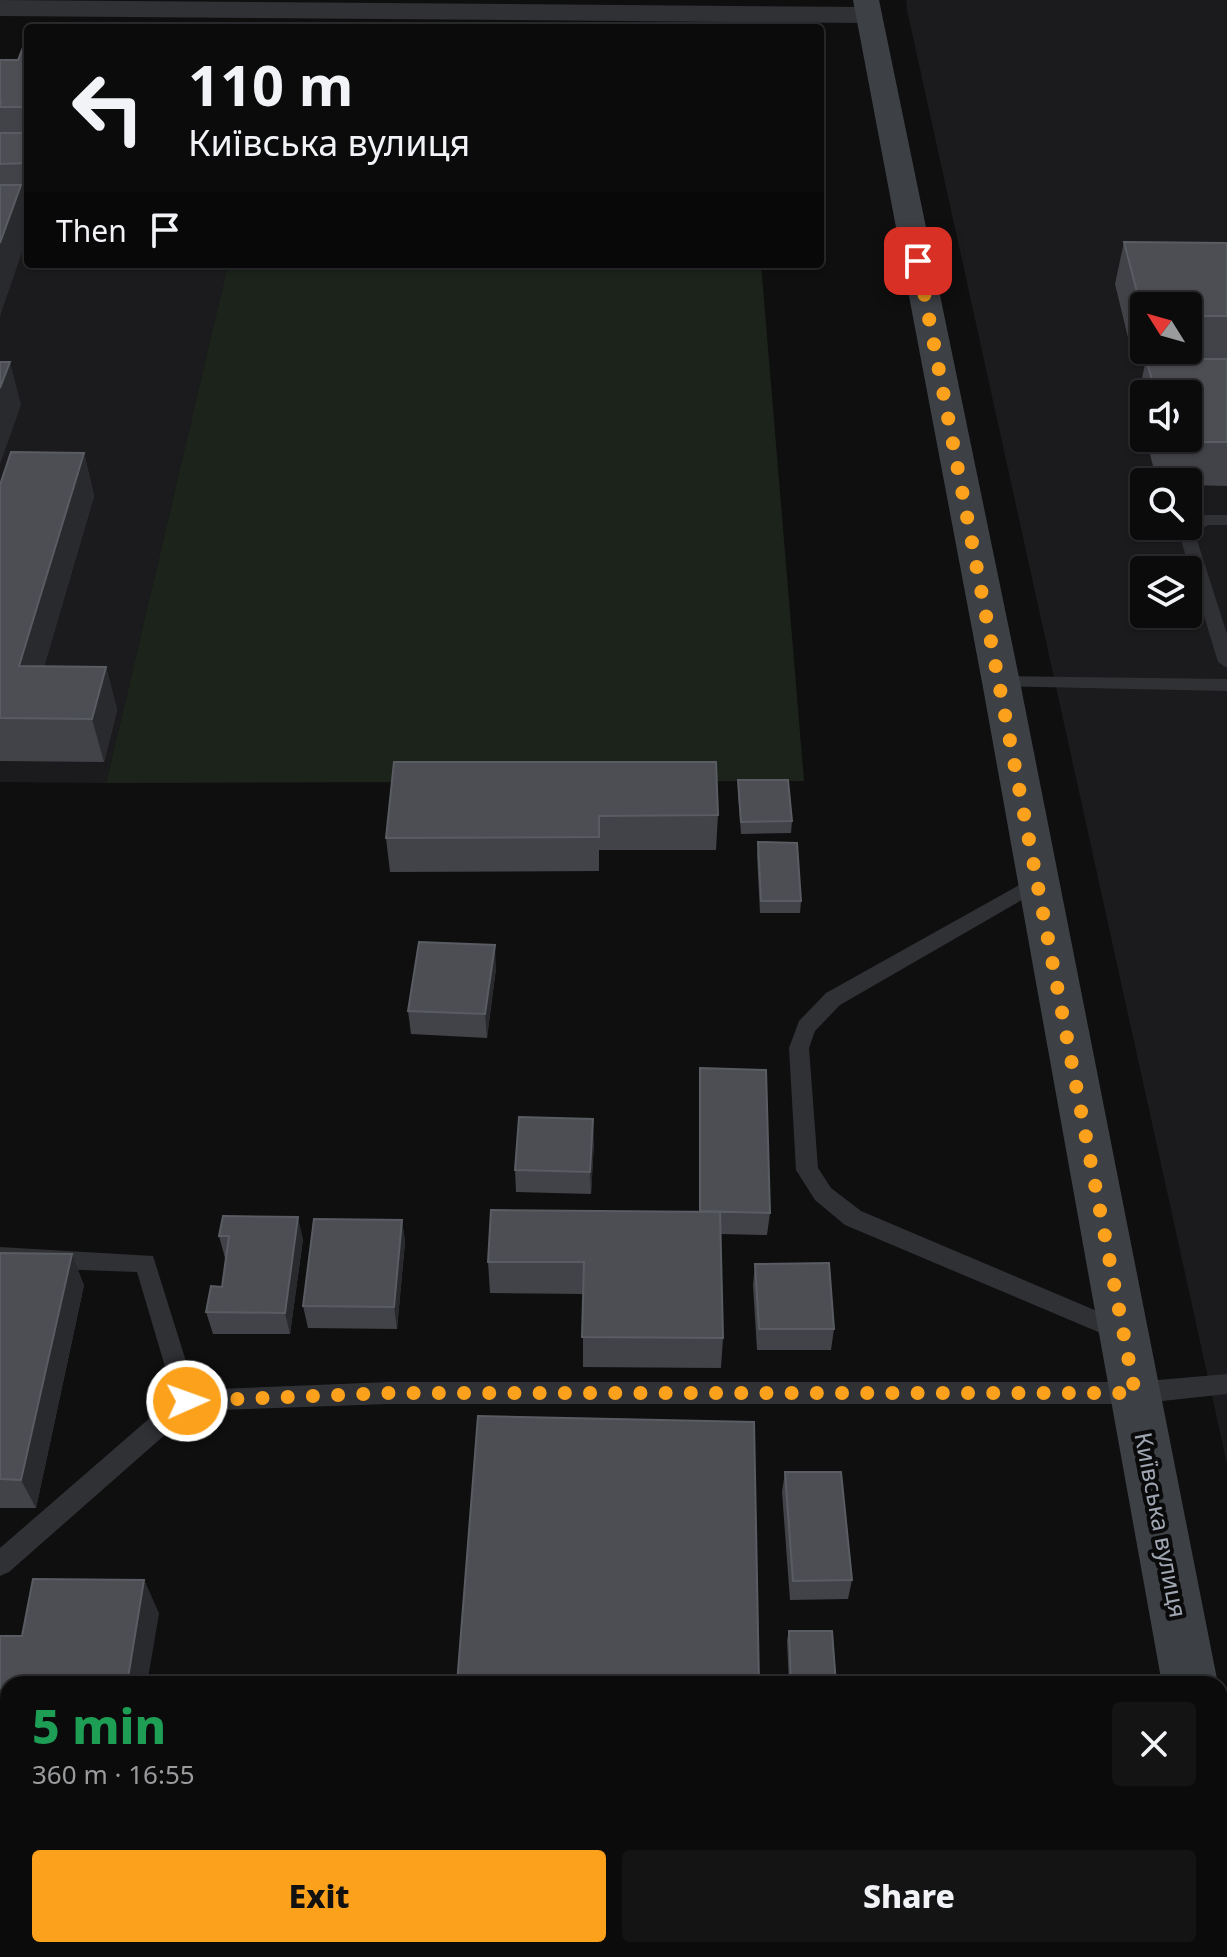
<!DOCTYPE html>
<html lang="en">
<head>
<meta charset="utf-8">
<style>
  :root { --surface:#0b0b0c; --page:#141415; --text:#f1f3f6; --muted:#9a9b9d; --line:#2b2b2d; --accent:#fca11b }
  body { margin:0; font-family:"Noto Sans",sans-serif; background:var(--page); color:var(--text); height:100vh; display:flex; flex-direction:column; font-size:30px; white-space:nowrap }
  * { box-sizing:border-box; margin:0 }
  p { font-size:26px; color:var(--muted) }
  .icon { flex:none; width:44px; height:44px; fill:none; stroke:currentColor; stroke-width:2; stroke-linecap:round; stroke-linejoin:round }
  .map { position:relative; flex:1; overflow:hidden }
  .side { position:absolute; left:0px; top:1676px; width:1228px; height:282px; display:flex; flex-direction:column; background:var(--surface); border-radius:24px 24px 0 0; box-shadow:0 2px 6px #0004,0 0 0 2px var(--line) }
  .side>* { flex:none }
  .top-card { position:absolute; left:24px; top:24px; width:800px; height:244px; border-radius:8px; box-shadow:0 2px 6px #0004,0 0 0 2px var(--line); background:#0b0b0c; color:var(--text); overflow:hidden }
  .needle { width:52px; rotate:307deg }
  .buttons { position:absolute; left:1130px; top:292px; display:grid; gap:16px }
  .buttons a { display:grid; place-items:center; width:72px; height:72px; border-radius:8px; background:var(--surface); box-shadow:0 2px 6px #0004,0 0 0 2px var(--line); font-size:40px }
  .pin { position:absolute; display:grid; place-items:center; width:68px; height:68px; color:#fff; margin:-34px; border-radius:16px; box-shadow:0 4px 12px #0006 }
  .me { position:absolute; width:88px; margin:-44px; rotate:88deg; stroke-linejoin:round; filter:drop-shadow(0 0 6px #0008) }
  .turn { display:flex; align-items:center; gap:28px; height:168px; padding:0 32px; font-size:36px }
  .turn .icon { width:104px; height:104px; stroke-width:2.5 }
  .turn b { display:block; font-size:56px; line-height:68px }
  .then { display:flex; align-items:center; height:76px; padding:0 32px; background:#0003; gap:16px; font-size:30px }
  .round { display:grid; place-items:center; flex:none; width:84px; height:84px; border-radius:8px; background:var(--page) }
  .summary { display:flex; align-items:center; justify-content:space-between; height:136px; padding:0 32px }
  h1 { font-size:48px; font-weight:800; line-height:60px; color:#1e9e55 }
  .cta { display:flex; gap:16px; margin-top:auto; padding:16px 32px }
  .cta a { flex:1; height:92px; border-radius:8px; background:var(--accent); color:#111; font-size:32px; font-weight:800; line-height:92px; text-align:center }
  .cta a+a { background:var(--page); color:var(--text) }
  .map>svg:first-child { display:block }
  .built { fill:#1b1b1d; fill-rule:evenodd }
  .green { fill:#1b231b }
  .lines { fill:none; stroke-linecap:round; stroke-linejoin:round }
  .lane { fill:#303135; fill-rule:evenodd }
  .street { fill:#303135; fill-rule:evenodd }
  .secondary { fill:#3d4045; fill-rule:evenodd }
  .wall { fill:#424348; fill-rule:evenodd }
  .shaded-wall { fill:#292a2d }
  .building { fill:#4c4e53; stroke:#595c62; stroke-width:2 }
  .route { stroke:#fca11b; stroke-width:14; stroke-dasharray:0 25.2 }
  .labels { text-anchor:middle; stroke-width:8; stroke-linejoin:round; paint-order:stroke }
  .street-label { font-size:24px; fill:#9fa6b2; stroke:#0a0a0b }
</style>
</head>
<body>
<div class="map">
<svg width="1227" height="1957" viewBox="0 0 1227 1957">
  <rect width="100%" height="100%" fill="#0f0f10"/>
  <path class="built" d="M 906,0 L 1227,0 L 1227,1464 L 907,10 ZM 1144,306 L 1188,306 L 1188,350 L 1144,350 ZM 1144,394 L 1188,394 L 1188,438 L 1144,438 ZM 1144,482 L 1188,482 L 1188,526 L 1144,526 ZM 1144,570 L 1188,570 L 1188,614 L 1144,614 Z
    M 0,174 L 28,174 L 28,264 L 228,264 L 106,783 L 0,782 Z"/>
  <path class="green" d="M 228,264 L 761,264 L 804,781 L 106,783 Z"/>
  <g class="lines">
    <path class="lane" d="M 1205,515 L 1227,515 L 1227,525 L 1208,525 L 1200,530 L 1197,540 L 1227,634 L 1227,668 L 1218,662 L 1181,540 L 1185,526 Z
      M 1001,676 L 1227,679 L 1227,691 L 995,686 L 992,682 Z
      M 1039,874 L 1046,876 L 1049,881 L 1046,886 L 840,1005 L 815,1031 L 809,1048 L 818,1168 L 831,1188 L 861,1211 L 1130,1325 L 1133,1332 L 1130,1339 L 1122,1342 L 845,1225 L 815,1200 L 796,1170 L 789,1048 L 799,1021 L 826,993 Z
      M 0,1247 L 153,1256 L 195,1390 L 389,1382 L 1135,1382 L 1227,1374 L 1227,1394 L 1135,1404 L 389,1404 L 192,1411 L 9,1572 L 0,1576 L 0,1548 L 174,1397 L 137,1272 L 0,1267 Z
      M 1104,1950 L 1140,1950 L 1137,1957 L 1101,1957 Z"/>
    <path class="street" d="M 0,0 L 869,7 L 882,15 L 869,23 L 0,16 Z"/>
    <path class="secondary" d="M 853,0 L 879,0 L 1020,682 L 1218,1684 L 1162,1684 L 982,682 Z
      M 1220,1815 L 1227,1818 L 1227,1912 L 1220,1909 Z"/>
  </g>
  <path class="wall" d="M 28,45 L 28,186 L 21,186 L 28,214 L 0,316 L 0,60 L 18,60 Z
    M 1124,242 L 1227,243 L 1227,359 L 1133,358 L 1115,284 ZM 1144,306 L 1188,306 L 1188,350 L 1144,350 Z
    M 1146,359 L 1227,359 L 1227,486 L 1188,485 L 1188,482 L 1157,482 L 1146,438 L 1188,438 L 1188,394 L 1144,394 L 1144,431 L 1137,402 Z
    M 84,453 L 94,496 L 44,666 L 106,667 L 117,710 L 104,762 L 0,761 L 0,485 Z
    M 716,762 L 718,815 L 716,850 L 599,850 L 599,871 L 390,872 L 386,838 Z
    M 738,780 L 792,821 L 791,833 L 741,834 L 738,793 Z
    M 758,842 L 801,901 L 800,913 L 760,913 L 757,855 Z
    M 496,968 L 487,1038 L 411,1034 L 408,1011 Z
    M 700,1068 L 770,1213 L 767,1235 L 720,1234 L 723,1338 L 721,1368 L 583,1367 L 583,1294 L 490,1293 L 488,1262 L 699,1212 L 699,1091 Z
    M 594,1142 L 591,1194 L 516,1192 L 515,1170 Z
    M 402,1220 L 405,1242 L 397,1329 L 308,1328 L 303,1306 Z
    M 219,1236 L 303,1239 L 290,1334 L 213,1334 L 206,1312 L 222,1287 L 226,1258 L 225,1258 Z
    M 0,1253 L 84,1285 L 36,1508 L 0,1508 Z
    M 755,1264 L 834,1329 L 831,1350 L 757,1350 L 753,1285 Z
    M 785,1472 L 852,1580 L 848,1599 L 790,1600 L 782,1492 Z
    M 144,1580 L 159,1614 L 8,1684 L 8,1849 L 0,1849 L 0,1636 L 22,1636 Z
    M 789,1631 L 836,1684 L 789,1684 L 787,1640 Z"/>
  <path class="shaded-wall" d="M 21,185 L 28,214 L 28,235 L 0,316 L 0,243 Z
    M 10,362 L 21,405 L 0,464 L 0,388 Z
    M 84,453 L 94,496 L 32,709 L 19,666 Z
    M 106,667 L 117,710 L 104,762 L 92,719 Z
    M 495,945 L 496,968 L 487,1038 L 485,1014 Z
    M 593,1119 L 594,1142 L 591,1194 L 590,1172 Z
    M 298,1217 L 303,1239 L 290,1334 L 285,1313 Z
    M 402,1220 L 405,1242 L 397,1329 L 394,1307 Z
    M 72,1254 L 84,1285 L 36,1508 L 21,1480 Z
    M 144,1580 L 159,1614 L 147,1684 L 127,1684 Z"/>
  <path class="building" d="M 24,45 L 28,45 L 28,107 L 0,107 L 1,101 L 0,101 L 0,60 L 18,60 Z
    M 0,133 L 28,133 L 28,163 L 0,164 Z
    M 0,185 L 21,185 L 0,243 Z
    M 1124,242 L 1227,243 L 1227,316 L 1188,316 L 1188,306 L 1144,306 L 1144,315 L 1143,315 Z
    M 1146,359 L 1227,359 L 1227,442 L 1169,442 L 1168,438 L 1188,438 L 1188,394 L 1156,394 Z
    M 0,362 L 10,362 L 0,388 Z
    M 11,452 L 84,453 L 19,666 L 106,667 L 92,719 L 0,718 L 0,485 Z
    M 394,762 L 716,762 L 718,815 L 599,816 L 599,837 L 386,838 Z
    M 738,780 L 788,780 L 792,821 L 741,822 Z
    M 758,842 L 797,843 L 801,901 L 761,901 Z
    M 419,942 L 495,945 L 485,1014 L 408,1011 Z
    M 700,1068 L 766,1070 L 770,1213 L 700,1211 Z
    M 519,1117 L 593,1119 L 590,1172 L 515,1170 Z
    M 491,1210 L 720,1212 L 723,1338 L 582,1337 L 584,1262 L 488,1262 Z
    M 223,1216 L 298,1217 L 285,1313 L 206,1312 L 211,1286 L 222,1287 L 229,1236 L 219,1236 Z
    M 314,1219 L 402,1220 L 394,1307 L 303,1306 Z
    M 0,1253 L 72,1254 L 21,1480 L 0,1479 Z
    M 829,1263 L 834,1329 L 759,1329 L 755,1264 Z
    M 478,1416 L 754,1422 L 759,1684 L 457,1684 Z
    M 785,1472 L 841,1472 L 852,1580 L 793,1581 Z
    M 33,1579 L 144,1580 L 127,1684 L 8,1684 L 8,1821 L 0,1821 L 0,1636 L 22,1636 Z
    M 789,1631 L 832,1631 L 836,1684 L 791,1684 Z
    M 390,1950 L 624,1950 L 624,1957 L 389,1957 Z
    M 624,1950 L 764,1950 L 764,1957 L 624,1957 Z"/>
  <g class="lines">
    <path class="route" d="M 187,1401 L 389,1393 L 1135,1393 L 918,261"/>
  </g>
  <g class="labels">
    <g class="street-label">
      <text transform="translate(1160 1525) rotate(79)" y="8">Київська вулиця</text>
    </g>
  </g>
</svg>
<div class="buttons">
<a><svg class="needle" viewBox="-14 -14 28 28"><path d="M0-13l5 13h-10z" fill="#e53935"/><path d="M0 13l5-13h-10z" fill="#9a9b9d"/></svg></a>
<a><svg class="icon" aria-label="sound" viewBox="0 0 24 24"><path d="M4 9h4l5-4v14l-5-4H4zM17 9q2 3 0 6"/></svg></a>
<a><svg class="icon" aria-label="search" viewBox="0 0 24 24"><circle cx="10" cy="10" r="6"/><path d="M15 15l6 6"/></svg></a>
<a><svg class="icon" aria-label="layers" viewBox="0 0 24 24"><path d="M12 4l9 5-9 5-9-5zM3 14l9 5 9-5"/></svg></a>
</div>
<div class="pin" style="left:918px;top:261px;background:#d93025"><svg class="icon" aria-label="arrive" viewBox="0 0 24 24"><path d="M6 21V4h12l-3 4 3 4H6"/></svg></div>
<svg class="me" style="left:187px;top:1401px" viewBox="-20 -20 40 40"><circle r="17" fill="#fca11b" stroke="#fff" stroke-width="3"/><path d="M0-11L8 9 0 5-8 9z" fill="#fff"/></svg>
<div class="top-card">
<div class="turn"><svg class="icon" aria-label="left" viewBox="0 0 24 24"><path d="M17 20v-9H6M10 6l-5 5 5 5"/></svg><div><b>110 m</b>Київська вулиця</div></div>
<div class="then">Then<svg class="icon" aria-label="arrive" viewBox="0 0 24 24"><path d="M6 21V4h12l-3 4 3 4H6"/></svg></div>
</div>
<section class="side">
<div class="summary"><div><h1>5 min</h1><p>360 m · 16:55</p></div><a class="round"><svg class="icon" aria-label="close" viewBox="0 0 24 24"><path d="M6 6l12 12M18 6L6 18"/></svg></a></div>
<div class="cta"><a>Exit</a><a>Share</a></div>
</section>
</div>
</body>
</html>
